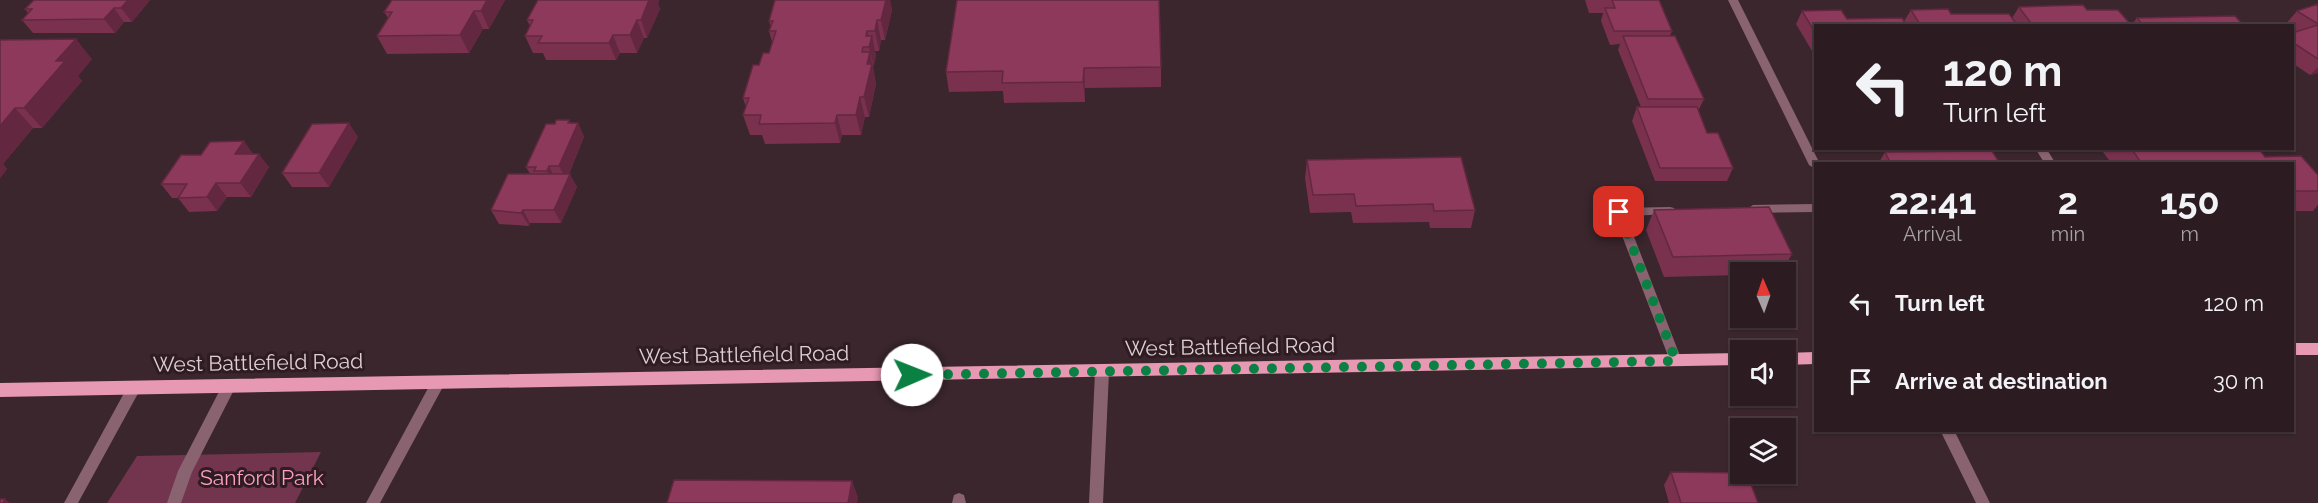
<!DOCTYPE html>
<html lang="en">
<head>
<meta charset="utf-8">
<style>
  :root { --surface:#2c1c21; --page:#34252a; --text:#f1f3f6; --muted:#a6a1a5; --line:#483a3f }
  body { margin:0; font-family:Raleway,sans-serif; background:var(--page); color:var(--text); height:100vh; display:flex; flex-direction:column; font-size:22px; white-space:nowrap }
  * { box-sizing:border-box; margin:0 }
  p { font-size:20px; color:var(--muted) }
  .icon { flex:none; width:33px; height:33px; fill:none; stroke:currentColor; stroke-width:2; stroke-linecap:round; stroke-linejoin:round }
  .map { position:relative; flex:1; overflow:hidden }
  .panel { position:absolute; left:1814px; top:162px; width:480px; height:270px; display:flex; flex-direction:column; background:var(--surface); border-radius:0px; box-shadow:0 2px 4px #0004,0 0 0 2px var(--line) }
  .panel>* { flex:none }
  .hud { position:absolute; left:1814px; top:24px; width:480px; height:126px; border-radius:0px; box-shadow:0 2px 4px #0004,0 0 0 2px var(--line); background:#2c1c21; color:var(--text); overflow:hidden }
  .needle { width:39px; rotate:358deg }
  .fabs { position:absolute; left:1730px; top:262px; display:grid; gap:12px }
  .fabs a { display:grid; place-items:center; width:66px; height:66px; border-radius:0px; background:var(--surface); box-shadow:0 2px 4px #0004,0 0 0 2px var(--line); font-size:30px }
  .pin { position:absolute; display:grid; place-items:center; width:51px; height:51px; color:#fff; margin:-26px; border-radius:12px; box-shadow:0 3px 9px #0006 }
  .me { position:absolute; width:66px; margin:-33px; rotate:89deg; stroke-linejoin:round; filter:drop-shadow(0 0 4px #0008) }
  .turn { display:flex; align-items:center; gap:21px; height:126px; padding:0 30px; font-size:27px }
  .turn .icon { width:78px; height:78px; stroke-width:2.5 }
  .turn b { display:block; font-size:42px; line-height:51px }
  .eta { display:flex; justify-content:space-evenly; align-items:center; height:102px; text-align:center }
  .eta b { font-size:36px; font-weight:700; line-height:42px }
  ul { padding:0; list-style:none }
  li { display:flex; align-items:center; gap:18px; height:78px; padding:0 30px }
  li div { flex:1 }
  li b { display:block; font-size:22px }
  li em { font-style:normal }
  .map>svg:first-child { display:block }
  .green { fill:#72354d }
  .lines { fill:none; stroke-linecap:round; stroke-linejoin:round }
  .lane { fill:#8a6370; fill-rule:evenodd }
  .street { fill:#8a6370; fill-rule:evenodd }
  .primary { fill:#e798b3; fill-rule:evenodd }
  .wall { fill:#79314e }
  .shaded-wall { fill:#632840 }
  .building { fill:#8d395b; stroke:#632840; stroke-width:1.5 }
  .route { stroke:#0b8043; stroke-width:10; stroke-dasharray:0 18 }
  .labels { text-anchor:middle; stroke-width:6; stroke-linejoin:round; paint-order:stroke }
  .street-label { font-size:21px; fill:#dcced2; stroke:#2f1c23 }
  .park-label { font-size:21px; fill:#fe9fc1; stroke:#2f1c23 }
</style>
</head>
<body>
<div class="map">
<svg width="2318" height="503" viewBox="0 0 2318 503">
  <rect width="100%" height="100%" fill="#3a262c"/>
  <path class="green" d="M 321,452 L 295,503 L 107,503 L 137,456 Z"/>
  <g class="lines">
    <path class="lane" d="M 2035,148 L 2046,148 L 2056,164 L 2045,164 Z
      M 1815,204 L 1815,212 L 1753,213 L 1747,209 L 1753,205 Z
      M 1670,207 L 1674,208 L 1676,211 L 1674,214 L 1626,216 L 1682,361 L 1681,365 L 1676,366 L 1671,365 L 1670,361 L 1613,212 L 1619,208 Z
      M 438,378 L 443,379 L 445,383 L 380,503 L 366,503 L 433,379 Z
      M 229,381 L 234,382 L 236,386 L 192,472 L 181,503 L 167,503 L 178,471 L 224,382 Z
      M 134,383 L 139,384 L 141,388 L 78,503 L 64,503 L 129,384 Z
      M 959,493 L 964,495 L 966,503 L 952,503 L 954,495 Z"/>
    <path class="street" d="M 1728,0 L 1738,0 L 1820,164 L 1815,164 L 1815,169 L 1809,165 Z
      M 1102,367 L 1107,368 L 1109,372 L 1103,503 L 1089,503 L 1095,372 L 1097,368 Z
      M 1940,430 L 1954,430 L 1990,503 L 1976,503 Z"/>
    <path class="primary" d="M 2292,343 L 2318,343 L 2318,355 L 2292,355 Z
      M 1815,352 L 1815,364 L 1785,365 L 1785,353 Z
      M 1740,353 L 1740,365 L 0,397 L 0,383 Z"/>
  </g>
  <path class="wall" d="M 150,0 L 132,22 L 124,22 L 115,33 L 33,33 L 22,20 L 28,13 L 25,9 Z
    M 505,0 L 489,29 L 483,29 L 469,53 L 387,54 L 377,36 L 388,18 L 384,12 Z
    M 538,0 L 659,0 L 658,4 L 660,9 L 647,38 L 644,38 L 637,53 L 620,53 L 616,60 L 546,60 L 543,53 L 533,53 L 525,36 L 530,26 L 527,20 Z
    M 890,0 L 892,10 L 885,40 L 881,40 L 879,51 L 875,51 L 876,56 L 873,67 L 876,84 L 869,117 L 865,117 L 861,135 L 842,135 L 840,143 L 765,144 L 762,135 L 750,135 L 743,115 L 746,107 L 743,98 L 759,65 L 769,53 L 772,42 L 769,31 L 771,27 L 769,21 Z
    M 957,0 L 1161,67 L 1161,87 L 1085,88 L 1085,102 L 1004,103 L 1003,91 L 949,92 L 946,72 Z
    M 1585,0 L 1659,0 L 1672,31 L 1670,36 L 1704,99 L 1698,111 L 1707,133 L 1733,168 L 1727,181 L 1655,181 L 1632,121 L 1637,107 L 1641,107 L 1618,50 L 1620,44 L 1610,45 L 1601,21 L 1603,13 L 1589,13 Z
    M 2318,4 L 2318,73 L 2310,75 L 2292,63 L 2292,33 L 2296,32 L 2292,29 L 2292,26 L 2285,25 L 2297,11 Z
    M 2019,7 L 2087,10 L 2131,25 L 2137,18 L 2244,26 L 1815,26 L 1815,56 L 1796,24 L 1802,11 L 1847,19 L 1904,21 L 1911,10 L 1951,14 L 2012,18 Z
    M 0,40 L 92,59 L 78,76 L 82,81 L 42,128 L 33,128 L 3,164 L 7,169 L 0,178 Z
    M 569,120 L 571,123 L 578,123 L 584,137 L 569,174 L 577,187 L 561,223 L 530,223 L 529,226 L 499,224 L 491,210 L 530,174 L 526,167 L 555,124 Z
    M 358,137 L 329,187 L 292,187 L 282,173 Z
    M 2100,148 L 2258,148 L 2265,157 L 2301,156 L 2318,175 L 2318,205 L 2313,211 L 2292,211 L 2292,164 L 2112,164 Z
    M 1885,152 L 2000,164 L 1878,164 Z
    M 253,154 L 269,167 L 251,197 L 227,197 L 217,211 L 189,212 L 178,198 L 172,198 L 161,184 Z
    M 1307,160 L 1475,210 L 1471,228 L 1430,228 L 1429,222 L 1353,223 L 1351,212 L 1310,213 L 1305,178 Z
    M 1654,210 L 1792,254 L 1781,273 L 1740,273 L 1740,275 L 1664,277 L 1646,230 Z
    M 1671,472 L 1758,503 L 1669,503 L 1664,485 Z"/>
  <path class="shaded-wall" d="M 128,0 L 150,0 L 132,22 L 121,8 Z
    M 487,0 L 505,0 L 489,29 L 481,11 Z
    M 649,0 L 659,0 L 658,4 L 660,9 L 647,38 L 641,20 Z
    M 886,0 L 890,0 L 892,10 L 885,40 L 881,20 Z
    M 114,8 L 124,22 L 115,33 L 104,19 Z
    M 474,11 L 483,29 L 469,53 L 460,35 Z
    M 637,20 L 644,38 L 637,53 L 630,35 Z
    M 877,20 L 881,40 L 879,51 L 875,31 Z
    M 867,31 L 870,45 L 872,36 L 876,56 L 874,67 L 866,36 Z
    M 613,35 L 620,53 L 616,60 L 609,43 Z
    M 76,39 L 92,59 L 78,76 L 82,81 L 42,128 L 24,108 L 56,61 Z
    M 870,52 L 876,84 L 869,117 L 864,97 L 867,64 Z
    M 2318,67 L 2318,73 L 2310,75 Z
    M 1084,68 L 1085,88 L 1085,102 L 1083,82 Z
    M 860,97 L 865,117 L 861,135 L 856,115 Z
    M 15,108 L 33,128 L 3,164 L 7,169 L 0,178 L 0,126 Z
    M 837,115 L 842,135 L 840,143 L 835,123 Z
    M 569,120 L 575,131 L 578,123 L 584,137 L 566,180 L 559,166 Z
    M 349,123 L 358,137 L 329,187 L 319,173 Z
    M 244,141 L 254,155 L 235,154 Z
    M 259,154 L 269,167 L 251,197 L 240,183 Z
    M 549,166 L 556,180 L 554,185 L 547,171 Z
    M 570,174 L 577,187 L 561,223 L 554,210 Z
    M 216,183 L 227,197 L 217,211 L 207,197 Z
    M 523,210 L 530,223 L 529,226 L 521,213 Z
    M 852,481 L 858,497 L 857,503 L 848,503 Z
    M 5,499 L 10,503 L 3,503 Z"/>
  <path class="building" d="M 34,0 L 128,0 L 121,8 L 114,8 L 104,19 L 22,20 L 32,9 L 25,9 Z
    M 392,0 L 487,0 L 481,11 L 474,11 L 460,35 L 377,36 L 392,12 L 384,12 Z
    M 538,0 L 649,0 L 641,20 L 637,20 L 630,35 L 613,35 L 609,43 L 538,43 L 542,36 L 525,36 L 533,20 L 527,20 Z
    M 775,0 L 886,0 L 881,20 L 877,20 L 875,31 L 867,31 L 866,36 L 872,36 L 869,47 L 863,47 L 862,52 L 870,52 L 867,64 L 872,64 L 864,97 L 860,97 L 856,115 L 837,115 L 835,123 L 759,124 L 761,115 L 743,115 L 749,98 L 743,98 L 753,65 L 759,65 L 763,53 L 769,53 L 776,31 L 769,31 L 773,21 L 769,21 Z
    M 957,0 L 1159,0 L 1161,67 L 1084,68 L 1083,82 L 1002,83 L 1003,71 L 946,72 Z
    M 1612,0 L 1659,0 L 1672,31 L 1614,31 L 1605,8 L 1615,8 Z
    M 2318,4 L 2318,24 L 2297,11 Z
    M 2083,5 L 2087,10 L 2118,10 L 2132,26 L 2033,26 L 2019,7 Z
    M 1948,9 L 1951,14 L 2009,14 L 2018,26 L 1921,26 L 1911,10 Z
    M 1841,10 L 1847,19 L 1902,18 L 1907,26 L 1815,26 L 1815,32 L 1802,11 Z
    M 2235,16 L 2244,26 L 2144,26 L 2137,18 Z
    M 2318,25 L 2318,59 L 2292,42 L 2292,33 Z
    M 1623,36 L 1675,36 L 1704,99 L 1648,99 Z
    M 76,39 L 56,61 L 65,61 L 24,108 L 15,108 L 0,126 L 0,40 Z
    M 1637,107 L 1697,107 L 1707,133 L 1718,133 L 1733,168 L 1660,168 Z
    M 556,120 L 569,120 L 568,123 L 578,123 L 559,166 L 549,166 L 547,171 L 534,171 L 536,167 L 526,167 L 546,124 L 555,124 Z
    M 349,123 L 319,173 L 282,173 L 312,124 Z
    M 244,141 L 235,154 L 259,154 L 240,183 L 216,183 L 207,197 L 178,198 L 187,184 L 161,184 L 181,155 L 201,155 L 210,142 Z
    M 2131,148 L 2258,148 L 2265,157 L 2301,156 L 2318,175 L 2318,191 L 2292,191 L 2292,164 L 2142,164 Z
    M 1992,151 L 2000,164 L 1891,164 L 1885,152 Z
    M 1461,157 L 1475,210 L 1434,211 L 1433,204 L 1356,206 L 1354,194 L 1313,195 L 1307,160 Z
    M 508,174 L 570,174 L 554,210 L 523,210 L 521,213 L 491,210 Z
    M 1769,207 L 1792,254 L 1673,257 L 1654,210 Z
    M 1671,472 L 1740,473 L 1740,474 L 1747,474 L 1758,503 L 1681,503 Z
    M 674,480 L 852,481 L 848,503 L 667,503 Z
    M 0,499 L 5,499 L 3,503 L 0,503 Z"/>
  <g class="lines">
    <path class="route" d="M 912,375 L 1676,361 L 1619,212"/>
  </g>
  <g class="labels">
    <g class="street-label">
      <text transform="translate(1230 347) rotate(-1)" y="7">West Battlefield Road</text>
      <text transform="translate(744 355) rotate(-1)" y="7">West Battlefield Road</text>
      <text transform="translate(258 363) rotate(-1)" y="7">West Battlefield Road</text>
    </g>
    <g class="park-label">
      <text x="262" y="485">Sanford Park</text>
    </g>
  </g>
</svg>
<div class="fabs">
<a><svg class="needle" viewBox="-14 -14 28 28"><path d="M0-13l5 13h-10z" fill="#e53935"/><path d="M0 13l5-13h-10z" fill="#a6a1a5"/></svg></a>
<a><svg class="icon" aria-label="sound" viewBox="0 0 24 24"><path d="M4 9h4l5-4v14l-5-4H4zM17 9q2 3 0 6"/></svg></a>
<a><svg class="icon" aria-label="layers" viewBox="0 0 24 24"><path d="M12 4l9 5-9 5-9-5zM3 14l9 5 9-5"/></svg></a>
</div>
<div class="pin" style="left:1619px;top:212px;background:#d93025"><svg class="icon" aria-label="arrive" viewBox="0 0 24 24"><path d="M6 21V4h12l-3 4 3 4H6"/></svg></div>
<svg class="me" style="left:912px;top:375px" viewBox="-20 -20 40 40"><circle r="19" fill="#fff"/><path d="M0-13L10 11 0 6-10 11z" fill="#0b8043"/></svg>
<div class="hud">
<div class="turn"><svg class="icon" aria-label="left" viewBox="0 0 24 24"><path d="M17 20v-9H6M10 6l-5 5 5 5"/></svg><div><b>120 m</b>Turn left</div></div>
</div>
<section class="panel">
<div class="eta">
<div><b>22:41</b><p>Arrival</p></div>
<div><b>2</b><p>min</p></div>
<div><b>150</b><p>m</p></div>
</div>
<ul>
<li><svg class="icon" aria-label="left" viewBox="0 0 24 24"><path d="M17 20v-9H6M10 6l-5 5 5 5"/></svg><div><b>Turn left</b></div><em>120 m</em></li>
<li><svg class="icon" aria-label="arrive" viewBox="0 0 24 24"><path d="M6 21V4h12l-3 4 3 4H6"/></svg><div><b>Arrive at destination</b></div><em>30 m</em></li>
</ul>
</section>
</div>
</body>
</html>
